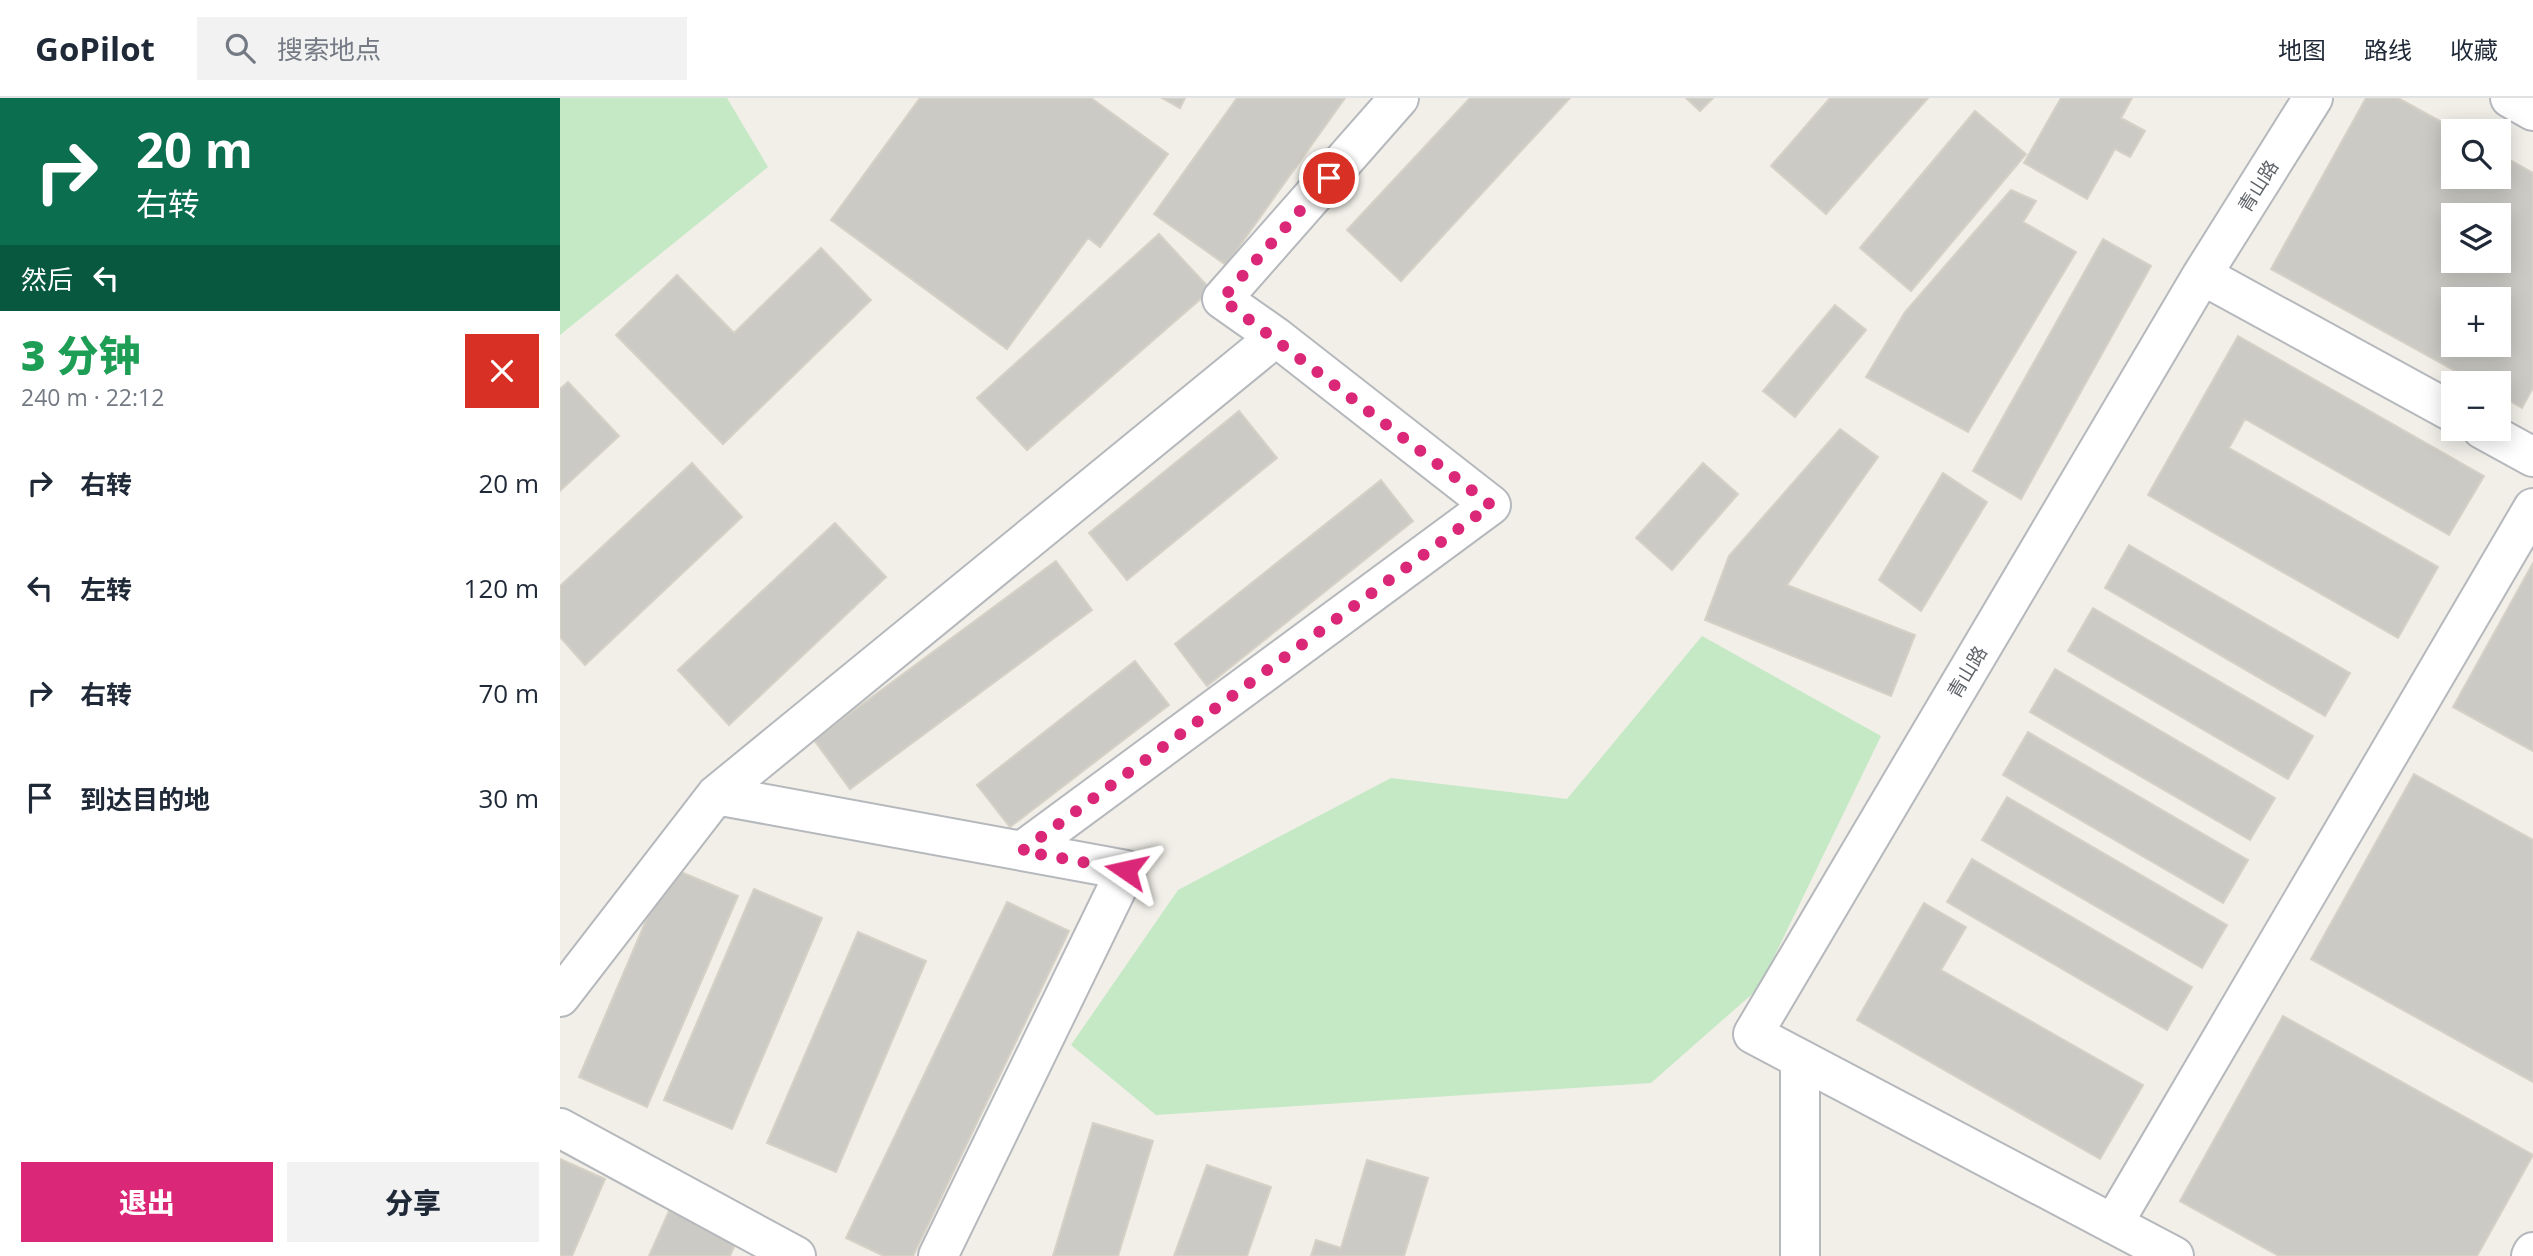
<!DOCTYPE html>
<html lang="zh">
<head>
<meta charset="utf-8">
<style>
  :root { --surface:#fff; --page:#f2f2f3; --text:#1f2937; --muted:#747a83; --line:#e0e1e3; --accent:#db2777 }
  body { margin:0; font-family:"Open Sans","Noto Sans SC",sans-serif; background:var(--page); color:var(--text); height:100vh; display:flex; flex-direction:column; font-size:26px; white-space:nowrap }
  * { box-sizing:border-box; margin:0 }
  p { font-size:23px; color:var(--muted) }
  .icon { flex:none; width:38px; height:38px; fill:none; stroke:currentColor; stroke-width:2; stroke-linecap:round; stroke-linejoin:round }
  .map { position:relative; flex:1; overflow:hidden }
  .drawer { display:flex; flex-direction:column; background:var(--surface); width:560px }
  .drawer>* { flex:none }
  .top-card { background:#0b6e4f; color:#fff; overflow:hidden }
  .fabs { position:absolute; left:1881px; top:21px; display:grid; gap:14px }
  .fabs a { display:grid; place-items:center; width:70px; height:70px; border-radius:0px; background:var(--surface); box-shadow:0 4px 18px #0003; font-size:35px }
  .pin { position:absolute; display:grid; place-items:center; width:60px; height:60px; color:#fff; margin:-30px; border:4px solid #fff; border-radius:50%; box-shadow:0 2px 7px #0007 }
  .me { position:absolute; width:77px; margin:-38px; rotate:281deg; stroke-linejoin:round; filter:drop-shadow(0 0 5px #0008) }
  .turn { display:flex; align-items:center; gap:24px; height:147px; padding:0 21px; font-size:32px }
  .turn .icon { width:91px; height:91px; stroke-width:2.5 }
  .turn b { display:block; font-size:49px; line-height:60px }
  .then { display:flex; align-items:center; height:66px; padding:0 21px; background:#0003; gap:14px; font-size:26px }
  .round { display:grid; place-items:center; flex:none; width:74px; height:74px; border-radius:0px; background:var(--page) }
  .summary { display:flex; align-items:center; justify-content:space-between; height:119px; padding:0 21px }
  h1 { font-size:42px; font-weight:800; line-height:52px; color:#1e9e55 }
  .action { display:flex; gap:14px; margin-top:auto; padding:14px 21px }
  .action a { flex:1; height:80px; border-radius:0px; background:var(--accent); color:#fff; font-size:28px; font-weight:800; line-height:80px; text-align:center }
  .action a+a { background:var(--page); color:var(--text) }
  ul { padding:0; list-style:none }
  li { display:flex; align-items:center; gap:21px; height:105px; padding:0 21px }
  li div { flex:1 }
  li b { display:block; font-size:26px }
  li em { font-style:normal }
  header { display:flex; align-items:center; gap:42px; box-sizing:border-box; height:98px; padding:0 35px; background:var(--surface); border-bottom:2px solid var(--line) }
  header strong { font-size:33px }
  nav { display:flex; gap:38px; margin-inline-start:auto; font-size:24px }
  .search { width:490px; height:63px; background:var(--page); display:flex; align-items:center; gap:18px; box-sizing:border-box; padding:0 24px; border-radius:0px; color:var(--muted); font-size:26px }
  main { display:flex; flex:1; min-height:0 }
  .map>svg:first-child { display:block }
  .green { fill:#c5e8c5 }
  .building { fill:#cccac5; stroke:#d6d1c6; stroke-width:2; fill-rule:evenodd }
  .lines { fill:none; stroke-linecap:round; stroke-linejoin:round }
  .minor-casing { stroke:#b5b8bc; stroke-width:42 }
  .minor { stroke:#fff; stroke-width:38 }
  .route { stroke:#db2777; stroke-width:12; stroke-dasharray:0 21.6 }
  .labels { text-anchor:middle; stroke-width:6; stroke-linejoin:round; paint-order:stroke }
  .street-label { font-size:19px; fill:#5f6368; stroke:#fff }
</style>
</head>
<body>
<header>
<strong>GoPilot</strong>
<div class="search"><svg class="icon" aria-label="search" viewBox="0 0 24 24"><circle cx="10" cy="10" r="6"/><path d="M15 15l6 6"/></svg>搜索地点</div>
<nav><a>地图</a><a>路线</a><a>收藏</a></nav>
</header>
<main>
<section class="drawer">
<div class="top-card">
<div class="turn"><svg class="icon" aria-label="right" viewBox="0 0 24 24"><path d="M7 20v-9h11M14 6l5 5-5 5"/></svg><div><b>20 m</b>右转</div></div>
<div class="then">然后<svg class="icon" aria-label="left" viewBox="0 0 24 24"><path d="M17 20v-9H6M10 6l-5 5 5 5"/></svg></div>
</div>
<div class="summary"><div><h1>3 分钟</h1><p>240 m · 22:12</p></div><a class="round" style="background:#d93025;color:#fff"><svg class="icon" aria-label="close" viewBox="0 0 24 24"><path d="M6 6l12 12M18 6L6 18"/></svg></a></div>
<ul>
<li><svg class="icon" aria-label="right" viewBox="0 0 24 24"><path d="M7 20v-9h11M14 6l5 5-5 5"/></svg><div><b>右转</b></div><em>20 m</em></li>
<li><svg class="icon" aria-label="left" viewBox="0 0 24 24"><path d="M17 20v-9H6M10 6l-5 5 5 5"/></svg><div><b>左转</b></div><em>120 m</em></li>
<li><svg class="icon" aria-label="right" viewBox="0 0 24 24"><path d="M7 20v-9h11M14 6l5 5-5 5"/></svg><div><b>右转</b></div><em>70 m</em></li>
<li><svg class="icon" aria-label="arrive" viewBox="0 0 24 24"><path d="M6 21V4h12l-3 4 3 4H6"/></svg><div><b>到达目的地</b></div><em>30 m</em></li>
</ul>
<div class="action"><a>退出</a><a>分享</a></div>
</section>
<div class="map">
<svg width="1973" height="1158" viewBox="0 0 1973 1158">
  <rect width="100%" height="100%" fill="#f1efe8"/>
  <path class="green" d="M 0,0 L 167,0 L 208,69 L 0,237 Z
    M 1142,538 L 1321,638 L 1199,890 L 1091,985 L 596,1017 L 511,947 L 618,792 L 831,680 L 1007,701 Z"/>
  <path class="building" d="M 360,0 L 531,0 L 608,56 L 540,149 L 528,140 L 447,251 L 271,122 Z
    M 602,0 L 625,0 L 620,10 Z
    M 677,0 L 785,0 L 666,167 L 594,116 Z
    M 910,0 L 1010,0 L 841,183 L 787,132 Z
    M 1126,0 L 1153,0 L 1140,13 Z
    M 1270,0 L 1368,0 L 1266,116 L 1211,68 Z
    M 1501,0 L 1572,0 L 1561,20 L 1585,33 L 1570,59 L 1555,51 L 1527,101 L 1464,65 Z
    M 1806,0 L 1838,0 L 1898,33 L 1894,33 L 1894,79 L 1939,79 L 1939,56 L 1973,75 L 1973,290 L 1962,310 L 1939,297 L 1939,285 L 1917,285 L 1711,171 ZM 1894,117 L 1939,117 L 1939,163 L 1894,163 ZM 1894,201 L 1939,201 L 1939,247 L 1894,247 Z
    M 1415,13 L 1466,56 L 1351,193 L 1300,150 Z
    M 1451,92 L 1476,103 L 1463,124 L 1516,154 L 1408,334 L 1306,279 L 1345,214 Z
    M 599,136 L 651,192 L 467,352 L 417,300 Z
    M 1543,141 L 1591,168 L 1461,401 L 1413,373 Z
    M 261,150 L 311,202 L 163,346 L 56,237 L 117,177 L 174,235 Z
    M 1275,207 L 1306,232 L 1235,319 L 1203,293 Z
    M 1678,238 L 1924,378 L 1889,437 L 1685,321 L 1669,350 L 1878,469 L 1838,540 L 1588,397 Z
    M 8,284 L 59,338 L 0,393 L 0,291 Z
    M 679,313 L 717,360 L 567,482 L 529,435 Z
    M 1280,331 L 1318,359 L 1227,487 L 1355,537 L 1331,598 L 1145,522 L 1169,458 Z
    M 132,365 L 182,419 L 25,567 L 0,539 L 0,488 Z
    M 1143,365 L 1178,396 L 1112,472 L 1076,440 Z
    M 1383,375 L 1427,404 L 1361,513 L 1319,482 Z
    M 821,382 L 853,423 L 647,588 L 615,546 Z
    M 275,425 L 326,479 L 169,627 L 118,572 Z
    M 1569,447 L 1790,575 L 1765,618 L 1545,490 Z
    M 496,463 L 532,512 L 290,691 L 254,642 Z
    M 1973,465 L 1973,653 L 1893,609 Z
    M 1533,510 L 1753,638 L 1728,681 L 1508,553 Z
    M 575,563 L 609,607 L 450,729 L 417,687 Z
    M 1495,571 L 1715,700 L 1690,742 L 1470,614 Z
    M 1468,634 L 1688,762 L 1663,805 L 1443,677 Z
    M 1854,676 L 1973,742 L 1973,984 L 1751,861 Z
    M 1447,699 L 1667,827 L 1642,870 L 1422,742 Z
    M 1412,761 L 1632,889 L 1607,932 L 1387,804 Z
    M 109,769 L 178,798 L 87,1009 L 19,979 Z
    M 194,791 L 262,820 L 172,1031 L 104,1002 Z
    M 447,804 L 509,833 L 353,1158 L 324,1158 L 286,1140 Z
    M 1364,805 L 1406,829 L 1381,872 L 1583,987 L 1540,1061 L 1297,922 Z
    M 298,834 L 366,863 L 276,1074 L 207,1045 Z
    M 1723,918 L 1973,1057 L 1917,1158 L 1719,1158 L 1620,1103 Z
    M 533,1025 L 593,1043 L 558,1158 L 493,1158 Z
    M 0,1061 L 45,1081 L 12,1158 L 0,1158 Z
    M 807,1062 L 868,1080 L 844,1158 L 751,1158 L 756,1142 L 781,1150 Z
    M 647,1067 L 711,1089 L 687,1158 L 614,1158 Z
    M 109,1113 L 177,1142 L 170,1158 L 89,1158 Z"/>
  <g class="lines">
    <defs>
      <path id="minor" d="M 1950,0 L 1973,13
        M 1642,177 L 1894,315
        M 1922,331 L 1973,359
        M 156,697 L 566,772 L 378,1158
        M 462,753 L 931,407 L 716,239
        M 0,899 L 156,697 L 716,239 L 662,201 L 839,0
        M 1240,961 L 1240,1158
        M 0,1030 L 236,1158
        M 1553,1126 L 1973,410
        M 1614,1158 L 1193,936 L 1642,177 L 1753,0
        M 1971,1158 L 1973,1154"/>
    </defs>
    <use href="#minor" class="minor-casing"/>
    <use href="#minor" class="minor"/>
  </g>
  <g class="lines">
    <path class="route" d="M 566,772 L 462,753 L 931,407 L 662,201 L 769,80"/>
  </g>
  <g class="labels">
    <g class="street-label">
      <text transform="translate(1698 88) rotate(-58)" y="7">青山路</text>
      <text transform="translate(1407 574) rotate(-59)" y="7">青山路</text>
    </g>
  </g>
</svg>
<div class="fabs">
<a><svg class="icon" aria-label="search" viewBox="0 0 24 24"><circle cx="10" cy="10" r="6"/><path d="M15 15l6 6"/></svg></a>
<a><svg class="icon" aria-label="layers" viewBox="0 0 24 24"><path d="M12 4l9 5-9 5-9-5zM3 14l9 5 9-5"/></svg></a>
<a>+</a>
<a>−</a>
</div>
<div class="pin" style="left:769px;top:80px;background:#d93025"><svg class="icon" aria-label="arrive" viewBox="0 0 24 24"><path d="M6 21V4h12l-3 4 3 4H6"/></svg></div>
<svg class="me" style="left:566px;top:772px" viewBox="-20 -20 40 40"><path d="M0-17L14 15 0 8-14 15z" fill="#db2777" stroke="#fff" stroke-width="4"/></svg>
</div>
</main>
</body>
</html>
